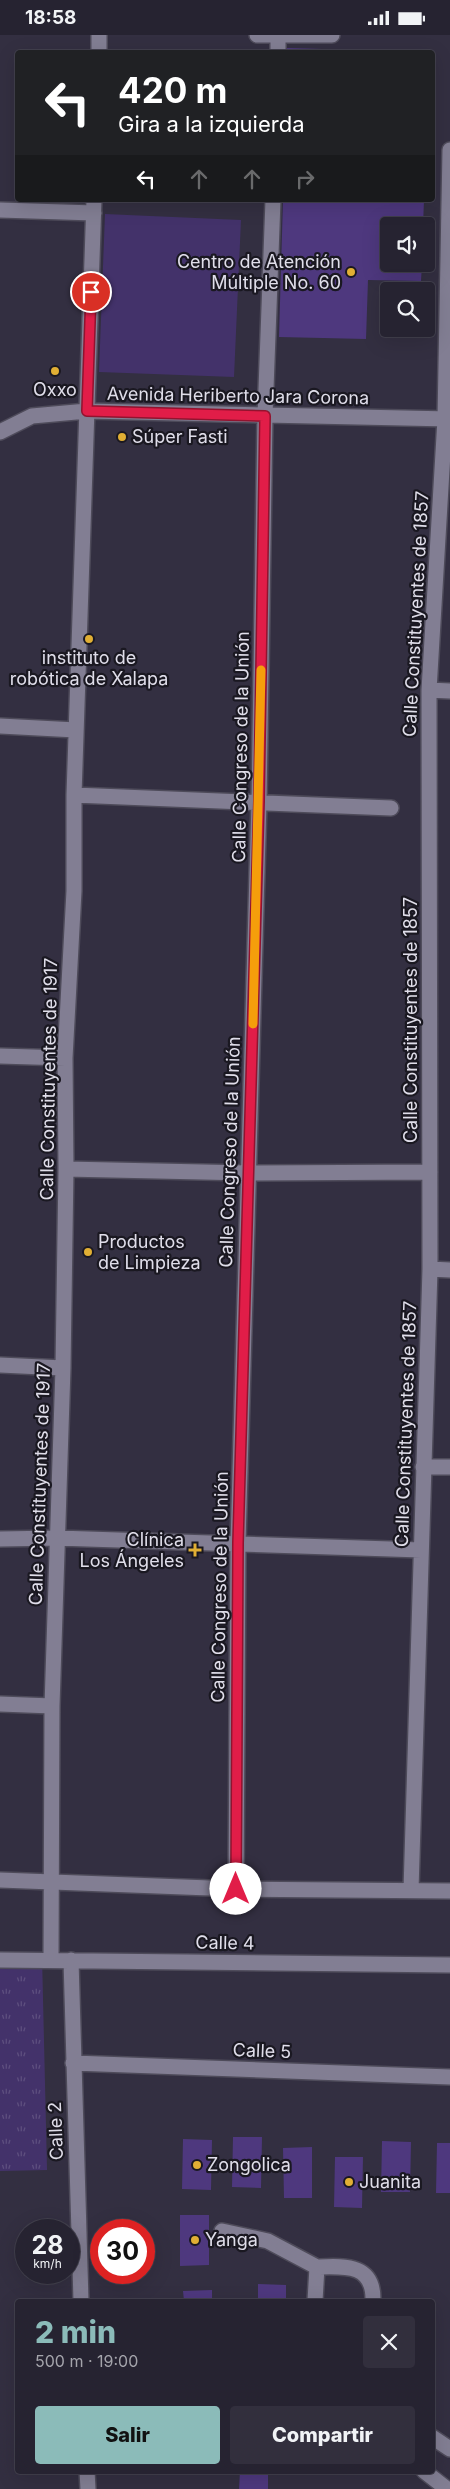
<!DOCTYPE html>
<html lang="es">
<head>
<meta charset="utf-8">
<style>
  :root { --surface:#262331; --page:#322f3d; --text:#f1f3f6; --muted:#a4a4ab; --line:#42404d; --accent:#8bbbb9 }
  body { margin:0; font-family:Inter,sans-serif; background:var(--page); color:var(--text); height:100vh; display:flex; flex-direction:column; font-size:19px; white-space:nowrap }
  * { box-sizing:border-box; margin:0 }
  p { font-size:16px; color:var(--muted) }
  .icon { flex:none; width:28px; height:28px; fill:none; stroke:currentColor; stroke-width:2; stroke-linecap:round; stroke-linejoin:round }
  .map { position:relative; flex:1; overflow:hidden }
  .panel { position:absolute; left:15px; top:2264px; width:420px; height:175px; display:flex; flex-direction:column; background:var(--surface); border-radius:5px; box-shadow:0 5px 20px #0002,0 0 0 1px var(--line) }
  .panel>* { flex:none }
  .hud { position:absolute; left:15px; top:15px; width:420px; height:152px; border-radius:5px; box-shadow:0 5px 20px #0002,0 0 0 1px var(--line); background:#202124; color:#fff; overflow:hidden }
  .fabs { position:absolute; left:380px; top:182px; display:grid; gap:10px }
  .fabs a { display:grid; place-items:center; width:55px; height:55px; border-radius:5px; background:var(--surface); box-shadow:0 5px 20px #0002,0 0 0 1px var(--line); font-size:25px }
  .speed { position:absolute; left:15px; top:2184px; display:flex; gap:10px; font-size:25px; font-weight:700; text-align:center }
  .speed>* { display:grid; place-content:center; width:65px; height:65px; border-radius:50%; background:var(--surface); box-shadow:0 5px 20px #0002,0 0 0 1px var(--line); line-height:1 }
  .speed small { font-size:12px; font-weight:400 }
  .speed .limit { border:8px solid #d22; background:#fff; color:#111 }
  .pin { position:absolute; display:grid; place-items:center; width:42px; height:42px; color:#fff; margin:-21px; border:2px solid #fff; border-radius:50%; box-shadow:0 1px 5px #0007 }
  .me { position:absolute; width:55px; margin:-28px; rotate:0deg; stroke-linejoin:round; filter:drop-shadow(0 0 4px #0008) }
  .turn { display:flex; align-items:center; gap:18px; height:105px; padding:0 20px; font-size:22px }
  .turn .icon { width:65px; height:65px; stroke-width:2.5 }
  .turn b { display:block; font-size:35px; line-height:42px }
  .lanes { display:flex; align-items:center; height:48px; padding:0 20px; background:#0003; justify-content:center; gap:25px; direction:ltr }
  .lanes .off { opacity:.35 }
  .round { display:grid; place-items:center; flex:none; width:52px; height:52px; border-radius:5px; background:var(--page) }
  .headline { display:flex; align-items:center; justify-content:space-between; height:85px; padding:0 20px }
  h1 { font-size:30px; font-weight:800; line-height:38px; color:var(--accent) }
  .cta { display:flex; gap:10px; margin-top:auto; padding:10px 20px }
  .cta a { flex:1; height:58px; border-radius:5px; background:var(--accent); color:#111; font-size:20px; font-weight:800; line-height:58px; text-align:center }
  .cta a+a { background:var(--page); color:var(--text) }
  .status { display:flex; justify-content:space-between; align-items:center; height:35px; padding:0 25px; background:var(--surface); direction:ltr }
  .status svg { height:14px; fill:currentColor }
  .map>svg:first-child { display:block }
  .park { fill:url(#park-tufts) }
  .pitch { fill:#43326a }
  .building { fill:#4e387e }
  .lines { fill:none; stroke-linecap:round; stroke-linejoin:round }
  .minor-casing { stroke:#4e4b5a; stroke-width:18 }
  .minor { stroke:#827e93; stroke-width:15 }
  .route-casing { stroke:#92132f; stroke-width:12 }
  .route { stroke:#e11d48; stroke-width:9 }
  .slow { stroke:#f59e0b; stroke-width:9 }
  .poi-dot { fill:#e1af34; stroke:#1a1821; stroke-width:2 }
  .labels { text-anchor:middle; stroke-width:4.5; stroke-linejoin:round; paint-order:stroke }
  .poi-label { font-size:18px; fill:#e0deea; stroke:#1a1821; text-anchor:start }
  .street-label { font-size:18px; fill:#e0deea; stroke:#1a1821 }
</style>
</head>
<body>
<div class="status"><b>18:58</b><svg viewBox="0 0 49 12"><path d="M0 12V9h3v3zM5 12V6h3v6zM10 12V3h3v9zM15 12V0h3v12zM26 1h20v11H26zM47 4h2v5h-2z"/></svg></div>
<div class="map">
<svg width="450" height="2454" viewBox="0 0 450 2454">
  <defs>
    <pattern id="park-tufts" width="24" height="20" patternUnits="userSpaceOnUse" patternTransform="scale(1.25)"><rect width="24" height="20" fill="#43326a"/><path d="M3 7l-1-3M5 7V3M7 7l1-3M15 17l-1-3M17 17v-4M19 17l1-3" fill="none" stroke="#5e4f7f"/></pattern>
  </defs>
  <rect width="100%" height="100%" fill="#332f41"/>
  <path class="park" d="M 42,1922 L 47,2135 L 0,2136 L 0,1923 Z"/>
  <path class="pitch" d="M 105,179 L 241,185 L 234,342 L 99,337 Z"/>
  <path class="building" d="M 287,13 L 394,16 L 394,18 L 287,18 Z
    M 283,165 L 424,165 L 423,191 L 389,191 L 389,229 L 422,229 L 421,246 L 368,245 L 366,304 L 279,302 Z
    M 233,2102 L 262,2102 L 261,2153 L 232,2152 Z
    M 183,2104 L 212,2105 L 211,2155 L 182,2154 Z
    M 382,2106 L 411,2107 L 410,2157 L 381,2157 Z
    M 437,2108 L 450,2108 L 450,2158 L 436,2158 Z
    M 312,2112 L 312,2163 L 284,2163 L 283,2113 Z
    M 335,2122 L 363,2122 L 362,2173 L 334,2172 Z
    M 180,2180 L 209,2180 L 209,2230 L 180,2231 Z
    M 258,2249 L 286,2250 L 286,2266 L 258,2266 Z
    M 212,2255 L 212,2266 L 184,2266 L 183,2256 Z
    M 240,2436 L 268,2436 L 268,2454 L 239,2454 Z"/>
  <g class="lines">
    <defs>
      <path id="minor" d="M 257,0 L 332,0
        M 99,18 L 99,0
        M 278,18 L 278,0
        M 0,175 L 94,178
        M 0,397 L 32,381 L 87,376 L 450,384
        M 429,655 L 450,656
        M 0,691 L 76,695
        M 74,760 L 391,773
        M 0,1021 L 65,1023
        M 66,1134 L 248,1138 L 430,1137
        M 430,1234 L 450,1235
        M 0,1330 L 63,1333
        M 423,1432 L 450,1432
        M 0,1504 L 57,1503 L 421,1515
        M 0,1669 L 52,1671
        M 0,1845 L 236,1854 L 450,1856
        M 236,1854 L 238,1508 L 259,767 L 265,381 L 273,165
        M 411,1855 L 430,1234 L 429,655 L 445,384 L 450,115
        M 0,1925 L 450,1930
        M 51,1925 L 52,1671 L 63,1333 L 66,1134 L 65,1023 L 74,856 L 74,760 L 94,165
        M 71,1925 L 81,2266
        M 73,2028 L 450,2042
        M 222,2196 L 268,2206 L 317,2232
        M 317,2232 C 346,2231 374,2229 373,2266
        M 315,2266 L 317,2232
        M 432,2402 L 450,2414
        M 87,2436 L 88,2454
        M 424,2436 L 447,2454"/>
    </defs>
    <use href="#minor" class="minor-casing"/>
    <use href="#minor" class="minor"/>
  </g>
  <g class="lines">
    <defs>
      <path id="route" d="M 91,257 L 87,376 L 265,381 L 259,766 L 238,1508 L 236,1854"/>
    </defs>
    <use href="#route" class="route-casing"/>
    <use href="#route" class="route"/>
    <path class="slow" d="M 253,989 L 261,635"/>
  </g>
  <g class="poi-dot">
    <circle cx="351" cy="237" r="5"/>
    <circle cx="55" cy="336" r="5"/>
    <circle cx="122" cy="402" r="5"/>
    <circle cx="89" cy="604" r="5"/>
    <circle cx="88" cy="1217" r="5"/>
    <path d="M192.5 1507.5h5v5h5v5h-5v5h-5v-5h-5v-5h5z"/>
    <circle cx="197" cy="2130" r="5"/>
    <circle cx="349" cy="2147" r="5"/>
    <circle cx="195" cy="2205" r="5"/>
  </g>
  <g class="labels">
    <g class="poi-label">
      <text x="341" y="233" text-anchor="end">Centro de Atención<tspan x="341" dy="21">Múltiple No. 60</tspan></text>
      <text x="55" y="361" text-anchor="middle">Oxxo</text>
      <text x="132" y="408">Súper Fasti</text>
      <text x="89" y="629" text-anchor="middle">instituto de<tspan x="89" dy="21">robótica de Xalapa</tspan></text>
      <text x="98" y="1213">Productos<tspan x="98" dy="21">de Limpieza</tspan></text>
      <text x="184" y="1511" text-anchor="end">Clínica<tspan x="184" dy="21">Los Ángeles</tspan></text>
      <text x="207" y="2136">Zongolica</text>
      <text x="359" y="2153">Juanita</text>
      <text x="205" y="2211">Yanga</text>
    </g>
    <g class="street-label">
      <text transform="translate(238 361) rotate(1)" y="6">Avenida Heriberto Jara Corona</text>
      <text transform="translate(416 579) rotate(-87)" y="6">Calle Constituyentes de 1857</text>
      <text transform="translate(241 712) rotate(-89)" y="6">Calle Congreso de la Unión</text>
      <text transform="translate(411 985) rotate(-90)" y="6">Calle Constituyentes de 1857</text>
      <text transform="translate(49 1044) rotate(-89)" y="6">Calle Constituyentes de 1917</text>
      <text transform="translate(230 1117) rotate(-88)" y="6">Calle Congreso de la Unión</text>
      <text transform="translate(406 1389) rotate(-88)" y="6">Calle Constituyentes de 1857</text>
      <text transform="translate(40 1449) rotate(-88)" y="6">Calle Constituyentes de 1917</text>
      <text transform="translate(220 1552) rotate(-89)" y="6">Calle Congreso de la Unión</text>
      <text transform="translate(225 1908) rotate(1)" y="6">Calle 4</text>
      <text transform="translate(262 2016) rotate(2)" y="6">Calle 5</text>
      <text transform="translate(56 2096) rotate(-92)" y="6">Calle 2</text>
    </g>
  </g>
</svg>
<div class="fabs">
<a><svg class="icon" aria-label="sound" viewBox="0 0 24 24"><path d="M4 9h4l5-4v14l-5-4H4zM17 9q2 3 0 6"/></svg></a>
<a><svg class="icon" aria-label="search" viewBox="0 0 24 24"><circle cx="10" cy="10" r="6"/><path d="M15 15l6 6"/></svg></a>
</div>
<div class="speed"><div>28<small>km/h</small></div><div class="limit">30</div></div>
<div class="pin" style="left:91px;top:257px;background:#d93025"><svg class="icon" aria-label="arrive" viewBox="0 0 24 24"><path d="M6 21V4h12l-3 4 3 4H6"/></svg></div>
<svg class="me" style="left:236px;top:1854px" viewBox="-20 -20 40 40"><circle r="19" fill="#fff"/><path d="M0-13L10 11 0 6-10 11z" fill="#e11d48"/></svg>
<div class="hud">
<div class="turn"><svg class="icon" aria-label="left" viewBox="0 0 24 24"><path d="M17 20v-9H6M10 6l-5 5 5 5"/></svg><div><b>420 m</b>Gira a la izquierda</div></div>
<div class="lanes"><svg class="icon" aria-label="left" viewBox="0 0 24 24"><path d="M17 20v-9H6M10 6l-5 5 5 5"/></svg><svg class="icon off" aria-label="ahead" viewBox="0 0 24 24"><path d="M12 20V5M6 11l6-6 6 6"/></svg><svg class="icon off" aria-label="ahead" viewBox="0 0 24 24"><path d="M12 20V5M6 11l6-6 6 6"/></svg><svg class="icon off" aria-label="right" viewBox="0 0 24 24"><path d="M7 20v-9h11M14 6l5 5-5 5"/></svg></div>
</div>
<section class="panel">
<div class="headline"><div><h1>2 min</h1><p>500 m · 19:00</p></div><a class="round"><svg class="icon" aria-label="close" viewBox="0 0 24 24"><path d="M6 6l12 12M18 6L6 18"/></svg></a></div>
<div class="cta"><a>Salir</a><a>Compartir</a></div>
</section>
</div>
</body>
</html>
